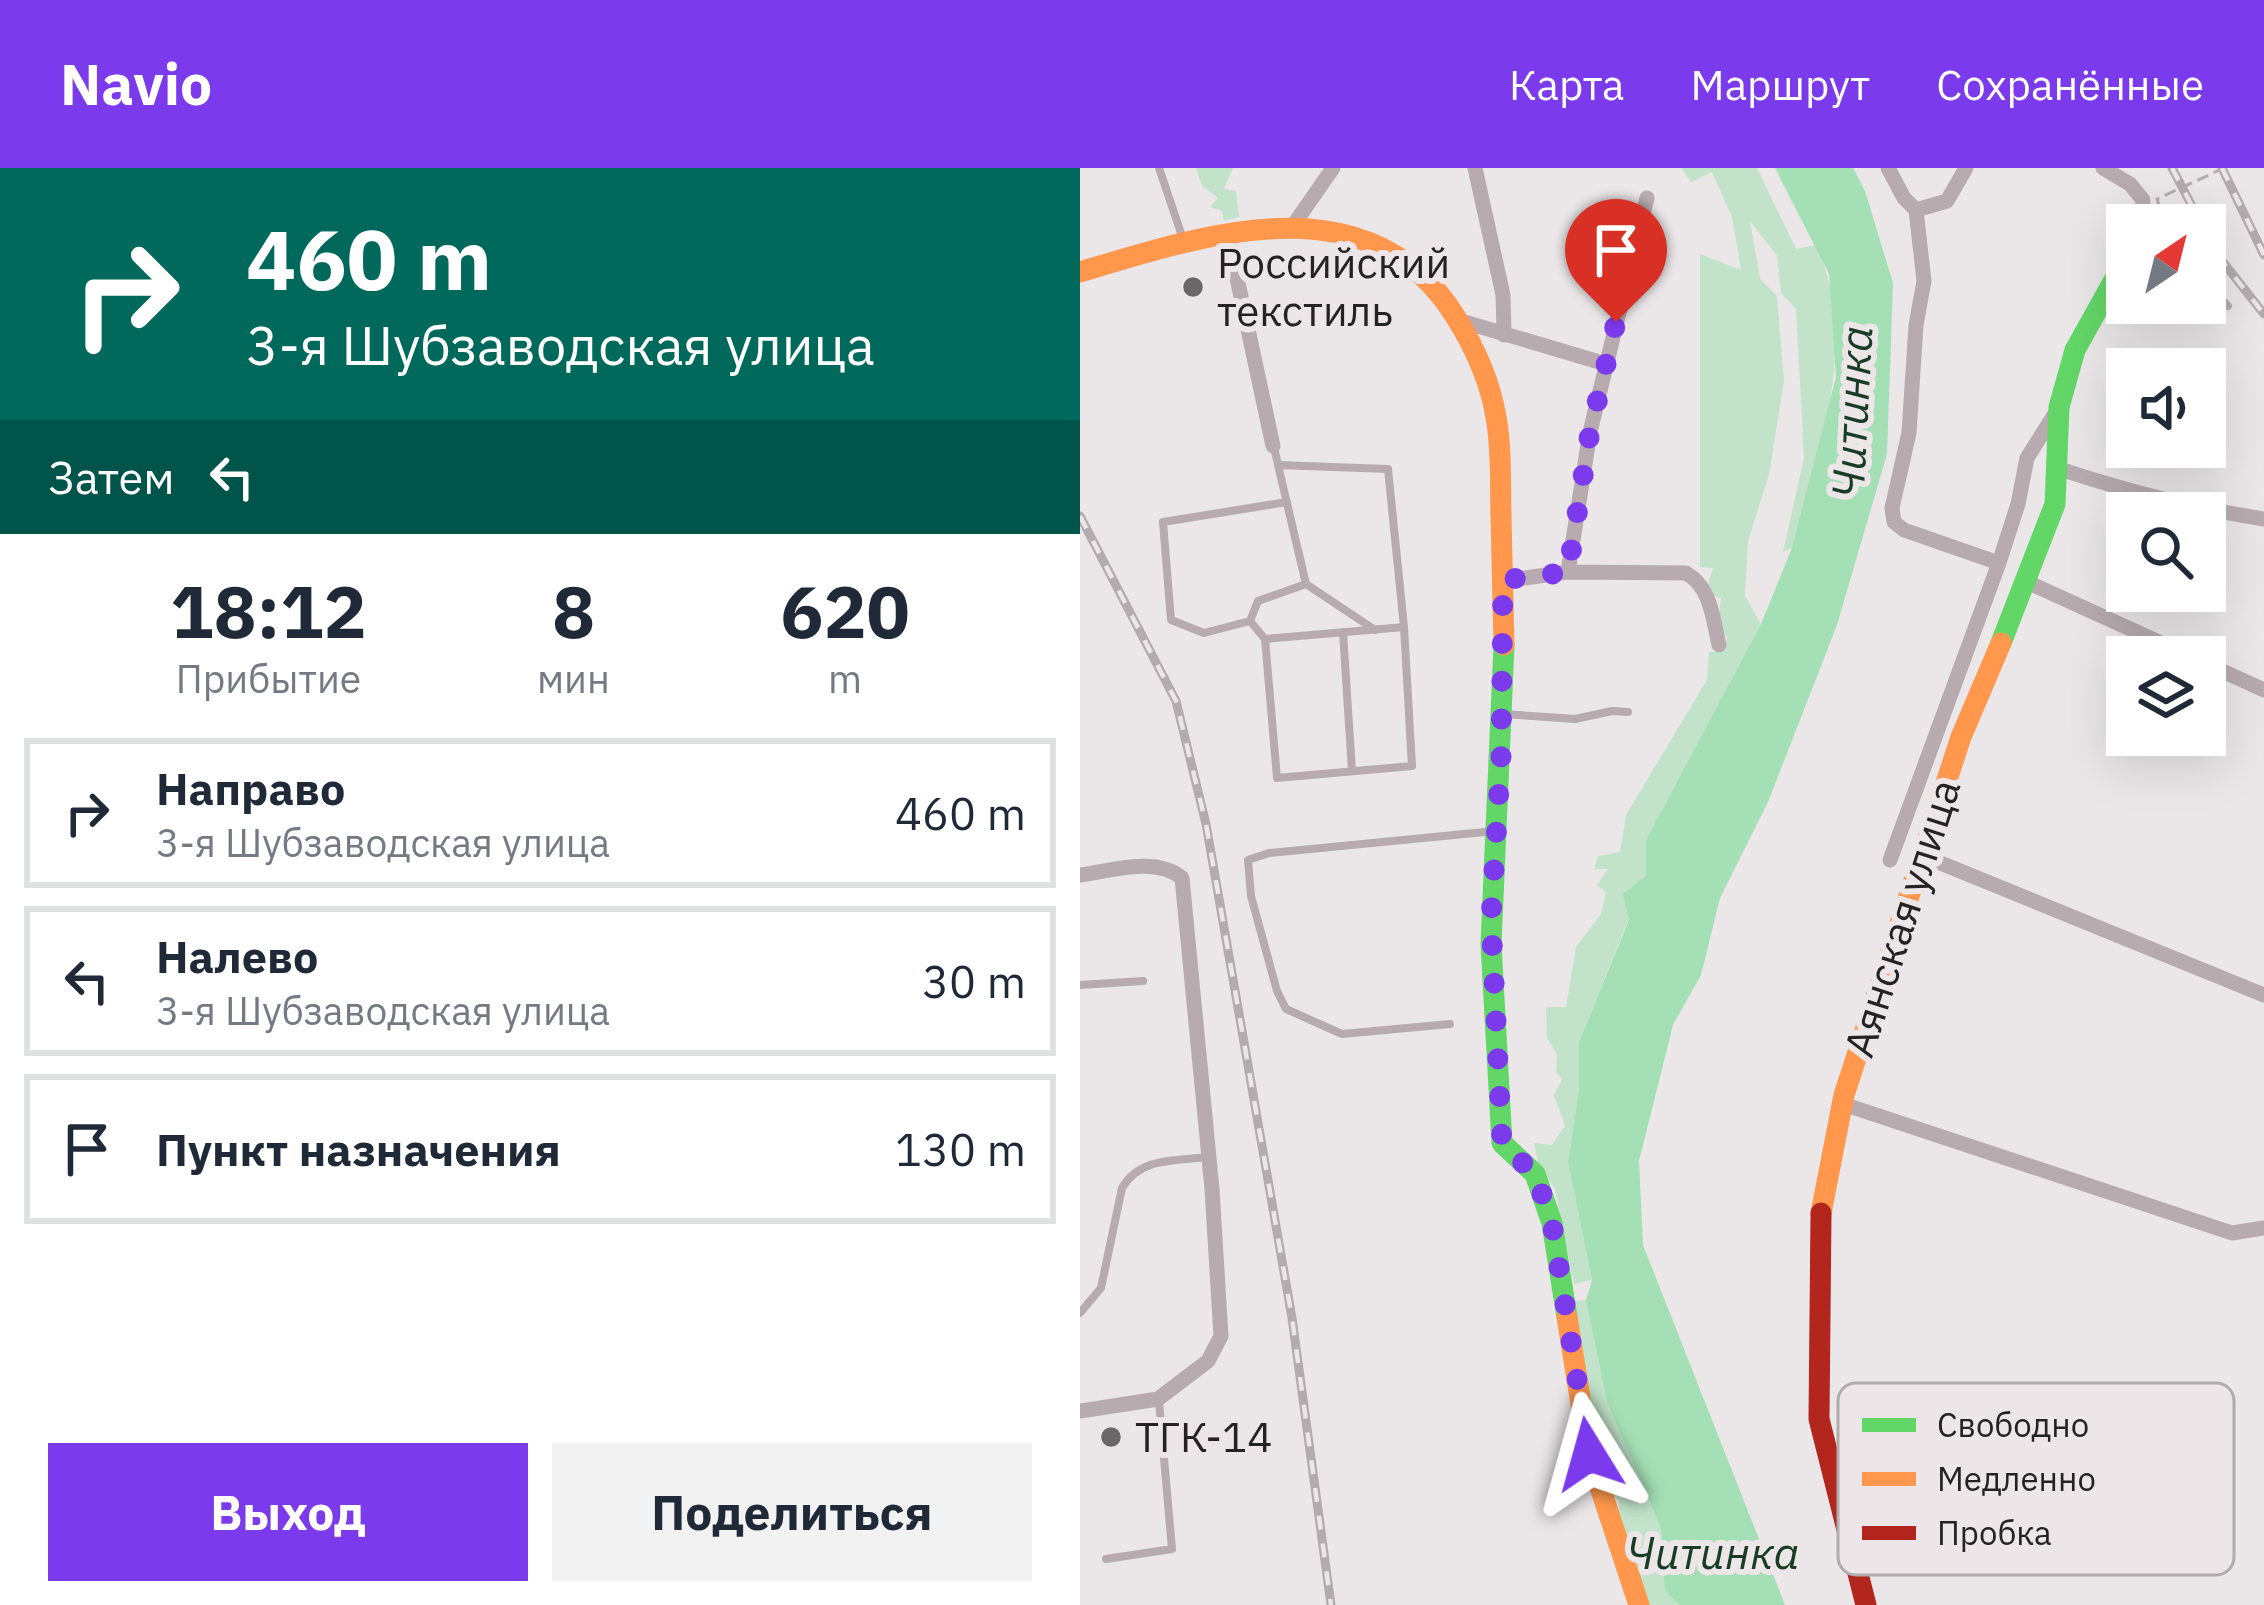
<!DOCTYPE html>
<html lang="ru">
<head>
<meta charset="utf-8">
<style>
  :root { --surface:#fff; --page:#f2f2f3; --text:#1f2937; --muted:#747a83; --line:#e0e1e3; --accent:#7c3aed }
  body { margin:0; font-family:"IBM Plex Sans",sans-serif; background:var(--page); color:var(--text); height:100vh; display:flex; flex-direction:column; font-size:45px; white-space:nowrap }
  * { box-sizing:border-box; margin:0 }
  p { font-size:39px; color:var(--muted) }
  .icon { flex:none; width:66px; height:66px; fill:none; stroke:currentColor; stroke-width:2; stroke-linecap:round; stroke-linejoin:round }
  .map { position:relative; flex:1; overflow:hidden }
  .sheet { display:flex; flex-direction:column; background:var(--surface); width:1080px }
  .sheet>* { flex:none }
  .hud { background:#00695c; color:#fff; overflow:hidden }
  .needle { width:78px; rotate:35deg }
  .tools { position:absolute; left:1026px; top:36px; display:grid; gap:24px }
  .tools a { display:grid; place-items:center; width:120px; height:120px; border-radius:0px; background:var(--surface); box-shadow:0 12px 48px #0002; font-size:60px }
  .pin { position:absolute; display:grid; place-items:center; width:102px; height:102px; color:#fff; margin:-123px -51px; border-radius:50% 50% 50% 0; rotate:-45deg; box-shadow:0 0 12px #0007 }
  .pin .icon { rotate:45deg }
  .me { position:absolute; width:132px; margin:-66px; rotate:352deg; stroke-linejoin:round; filter:drop-shadow(0 0 9px #0008) }
  .turn { display:flex; align-items:center; gap:42px; height:252px; padding:0 48px; font-size:54px }
  .turn .icon { width:156px; height:156px; stroke-width:2.5 }
  .turn b { display:block; font-size:84px; line-height:102px }
  .then { display:flex; align-items:center; height:114px; padding:0 48px; background:#0003; gap:24px; font-size:45px }
  .eta { display:flex; justify-content:space-evenly; align-items:center; height:204px; text-align:center }
  .eta b { font-size:72px; font-weight:700; line-height:84px }
  .button { display:flex; gap:24px; margin-top:auto; padding:24px 48px }
  .button a { flex:1; height:138px; border-radius:0px; background:var(--accent); color:#fff; font-size:48px; font-weight:700; line-height:138px; text-align:center }
  .button a+a { background:var(--page); color:var(--text) }
  ul { padding:0; list-style:none }
  li { display:flex; align-items:center; gap:36px; height:150px; margin:0 24px 18px; padding:0 24px; border:6px solid var(--line); border-radius:0px }
  li div { flex:1 }
  li b { display:block; font-size:45px }
  li em { font-style:normal }
  header { display:flex; align-items:center; gap:72px; box-sizing:border-box; height:168px; padding:0 60px; background:var(--accent); color:#fff }
  header strong { font-size:57px }
  nav { display:flex; gap:66px; margin-inline-start:auto; font-size:42px }
  main { display:flex; flex:1; min-height:0 }
  .map>svg:first-child { display:block }
  .green { fill:#c2e3ca }
  .water { fill:#a4dfb5 }
  .lines { fill:none; stroke-linecap:round; stroke-linejoin:round }
  .path { stroke:#b5acaf; stroke-width:3; stroke-dasharray:12 6; stroke-linecap:butt }
  .lane { stroke:#b7abaf; stroke-width:8 }
  .street { stroke:#b7abaf; stroke-width:15 }
  .fast { stroke:#63d668; stroke-width:21 }
  .slow { stroke:#ff974d; stroke-width:21 }
  .jam { stroke:#b3261e; stroke-width:21 }
  .rail-casing { stroke:#b3abae; stroke-width:9 }
  .rail { stroke:#ece6e8; stroke-width:4.5; stroke-dasharray:14; stroke-linecap:butt }
  .route { stroke:#7c3aed; stroke-width:21; stroke-dasharray:0 37.8 }
  .poi-dot { fill:#6a6768; stroke:#ece6e8; stroke-width:4.5 }
  .labels { text-anchor:middle; stroke-width:12; stroke-linejoin:round; paint-order:stroke }
  .poi-label { font-size:42px; fill:#242222; stroke:#ece6e8; text-anchor:start }
  .street-label { font-size:42px; fill:#242222; stroke:#ece6e8 }
  .water-label { font-size:45px; font-style:italic; fill:#183c24; stroke:#ece6e8 }
  .key { fill:#ece6e8; stroke:#b0abad; stroke-width:3 }
  .key-label { font-size:33px; fill:#242222 }
</style>
</head>
<body>
<header>
<strong>Navio</strong>
<nav><a>Карта</a><a>Маршрут</a><a>Сохранённые</a></nav>
</header>
<main>
<section class="sheet">
<div class="hud">
<div class="turn"><svg class="icon" aria-label="right" viewBox="0 0 24 24"><path d="M7 20v-9h11M14 6l5 5-5 5"/></svg><div><b>460 m</b>3-я Шубзаводская улица</div></div>
<div class="then">Затем<svg class="icon" aria-label="left" viewBox="0 0 24 24"><path d="M17 20v-9H6M10 6l-5 5 5 5"/></svg></div>
</div>
<div class="eta">
<div><b>18:12</b><p>Прибытие</p></div>
<div><b>8</b><p>мин</p></div>
<div><b>620</b><p>m</p></div>
</div>
<ul>
<li><svg class="icon" aria-label="right" viewBox="0 0 24 24"><path d="M7 20v-9h11M14 6l5 5-5 5"/></svg><div><b>Направо</b><p>3-я Шубзаводская улица</p></div><em>460 m</em></li>
<li><svg class="icon" aria-label="left" viewBox="0 0 24 24"><path d="M17 20v-9H6M10 6l-5 5 5 5"/></svg><div><b>Налево</b><p>3-я Шубзаводская улица</p></div><em>30 m</em></li>
<li><svg class="icon" aria-label="arrive" viewBox="0 0 24 24"><path d="M6 21V4h12l-3 4 3 4H6"/></svg><div><b>Пункт назначения</b></div><em>130 m</em></li>
</ul>
<div class="button"><a>Выход</a><a>Поделиться</a></div>
</section>
<div class="map">
<svg width="1184" height="1437" viewBox="0 0 1184 1437">
  <rect width="100%" height="100%" fill="#ebe7e9"/>
  <path class="green" d="M 153,0 L 144,21 L 156,23 L 159,49 L 144,53 L 142,43 L 130,39 L 138,30 L 122,18 L 116,0 Z
    M 601,0 L 677,0 L 716,81 L 736,77 C 780,174 739,284 712,380 L 703,384 L 724,290 L 716,141 L 701,125 L 697,88 L 670,53 L 680,111 L 697,128 L 704,213 L 689,307 L 668,373 L 665,428 L 681,456 L 566,672 L 566,708 L 499,874 L 499,921 L 488,994 L 512,1112 L 494,1116 L 475,1021 L 458,994 L 454,975 L 472,977 L 485,958 L 474,927 L 482,911 L 476,904 L 477,886 L 467,870 L 466,839 L 486,839 L 496,779 L 521,746 L 526,724 L 517,717 L 528,701 L 514,701 L 518,688 L 540,684 L 546,647 L 627,512 L 629,484 L 645,483 L 647,469 L 638,460 L 641,430 L 625,425 L 633,400 L 620,399 L 620,86 L 661,102 L 652,49 L 632,4 L 611,14 Z
    M 506,1132 L 527,1234 L 581,1360 L 582,1388 L 600,1437 L 566,1437 L 538,1351 L 539,1333 C 512,1312 525,1286 519,1264 C 507,1220 500,1177 493,1133 Z"/>
  <path class="water" d="M 695,0 L 773,0 L 785,23 L 813,115 L 807,286 L 757,457 L 688,634 L 640,730 L 621,807 L 593,857 L 559,993 L 563,1077 L 705,1437 L 600,1437 L 585,1423 L 581,1360 L 527,1234 L 506,1132 L 512,1112 L 488,994 L 499,921 L 499,874 L 549,752 L 543,726 L 566,708 L 566,672 L 681,456 L 712,380 L 756,209 L 749,106 Z"/>
  <g class="lines">
    <path class="path" d="M 1086,57 L 1077,31 L 1144,0"/>
    <path class="lane" d="M 79,0 L 103,71
      M 1125,113 L 1148,138
      M 194,279 L 198,297 L 226,416 L 178,433 L 170,453 L 124,465 L 91,452 L 83,354 L 207,334
      M 226,416 L 295,462
      M 170,453 L 185,471 L 197,610 L 332,598 L 324,459 L 308,301 L 198,297
      M 263,464 L 272,603
      M 185,471 L 324,459
      M 424,546 L 495,551 L 532,543 L 548,544
      M 0,817 L 63,813
      M 370,856 L 262,866 L 206,841 L 197,823 L 171,728 L 168,692 L 189,685 L 415,663
      M 0,1145 L 21,1120 L 42,1020 C 60,989 95,993 128,989
      M 26,1391 L 92,1381 L 79,1233"/>
    <path class="street" d="M 395,0 L 423,127 L 424,167
      M 808,0 L 824,30 L 836,42
      M 886,0 L 867,33 L 836,42 L 844,113 L 836,157 L 829,265 L 812,340 L 814,354 L 824,362 L 919,395
      M 1023,0 L 1050,16 L 1063,32 L 1061,57
      M 212,59 L 253,0
      M 148,68 L 193,278
      M 381,153 L 526,196
      M 977,300 C 1049,324 1109,339 1184,351
      M 488,404 L 510,264 L 567,30
      M 423,413 L 488,404 L 606,405 C 631,419 633,451 639,477
      M 947,414 L 1112,489
      M 1125,495 L 1184,522
      M 841,687 L 1184,827
      M 810,692 L 919,395 L 938,336 L 947,290 L 978,241
      M 0,707 C 31,703 76,688 102,710 L 132,1021 L 141,1168 L 128,1193 L 78,1231 L 0,1243
      M 763,936 L 1152,1065 L 1184,1060"/>
    <path class="fast" d="M 921,475 L 975,336 L 979,239 L 995,182 L 1047,89
      M 424,477 L 411,776 L 422,975 L 455,1006 L 472,1055 L 487,1149"/>
    <path class="slow" d="M 0,104 C 126,66 289,11 375,148 C 394,178 410,213 416,249 C 422,282 420,316 421,349 C 422,392 423,435 424,477
      M 741,1045 L 764,927 L 881,569 L 921,475
      M 487,1149 L 509,1286 L 559,1437"/>
    <path class="jam" d="M 741,1045 L 739,1251 L 786,1437"/>
    <defs>
      <path id="rail" d="M 1092,0 L 1122,57
        M 1142,0 L 1184,87
        M 1125,62 L 1139,89 L 1184,146
        M 0,348 L 96,533 L 126,656 L 212,1150 L 251,1437"/>
    </defs>
    <use href="#rail" class="rail-casing"/>
    <use href="#rail" class="rail"/>
  </g>
  <g class="lines">
    <path class="route" d="M 509,1286 L 472,1055 L 455,1006 L 422,976 L 411,750 L 421,590 L 423,412 L 488,404 L 510,264 L 536,154"/>
  </g>
  <g class="poi-dot">
    <circle cx="113" cy="119" r="12"/>
    <circle cx="31" cy="1269" r="12"/>
  </g>
  <g class="labels">
    <g class="poi-label">
      <text x="137" y="110">Российский<tspan x="137" dy="48">текстиль</tspan></text>
      <text x="55" y="1284">ТГК-14</text>
    </g>
    <g class="street-label">
      <text transform="translate(822 750) rotate(-72)" y="15">Аянская улица</text>
    </g>
    <g class="water-label">
      <text transform="translate(772 244) rotate(-87)" y="16">Читинка</text>
      <text x="633" y="1401">Читинка</text>
    </g>
  </g>
  <rect x="758" y="1215" width="396" height="192" rx="18" class="key"/>
  <rect x="782" y="1250" width="54" height="14" fill="#63d668"/>
  <rect x="782" y="1304" width="54" height="14" fill="#ff974d"/>
  <rect x="782" y="1358" width="54" height="14" fill="#b3261e"/>
  <g class="key-label">
    <text x="857" y="1269">Свободно</text>
    <text x="857" y="1323">Медленно</text>
    <text x="857" y="1377">Пробка</text>
  </g>
</svg>
<div class="tools">
<a><svg class="needle" viewBox="-14 -14 28 28"><path d="M0-13l5 13h-10z" fill="#e53935"/><path d="M0 13l5-13h-10z" fill="#747a83"/></svg></a>
<a><svg class="icon" aria-label="sound" viewBox="0 0 24 24"><path d="M4 9h4l5-4v14l-5-4H4zM17 9q2 3 0 6"/></svg></a>
<a><svg class="icon" aria-label="search" viewBox="0 0 24 24"><circle cx="10" cy="10" r="6"/><path d="M15 15l6 6"/></svg></a>
<a><svg class="icon" aria-label="layers" viewBox="0 0 24 24"><path d="M12 4l9 5-9 5-9-5zM3 14l9 5 9-5"/></svg></a>
</div>
<div class="pin" style="left:536px;top:154px;background:#d93025"><svg class="icon" aria-label="arrive" viewBox="0 0 24 24"><path d="M6 21V4h12l-3 4 3 4H6"/></svg></div>
<svg class="me" style="left:509px;top:1286px" viewBox="-20 -20 40 40"><path d="M0-17L14 15 0 8-14 15z" fill="#7c3aed" stroke="#fff" stroke-width="4"/></svg>
</div>
</main>
</body>
</html>
